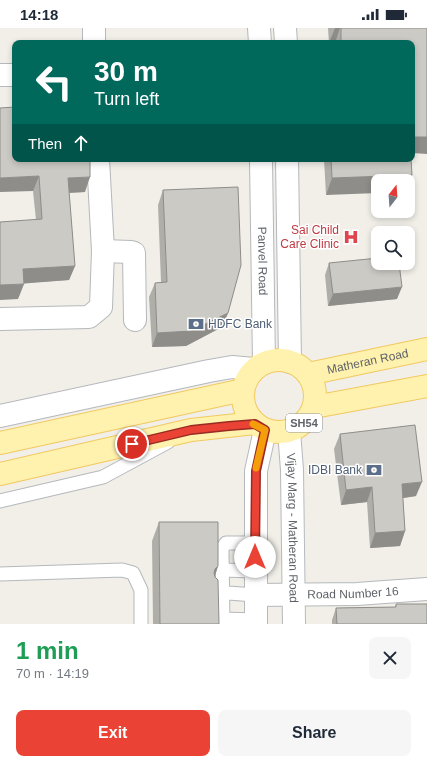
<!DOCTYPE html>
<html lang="en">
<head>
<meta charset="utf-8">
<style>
  :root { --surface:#fff; --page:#f6f6f7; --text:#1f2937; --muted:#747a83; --accent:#ea4335 }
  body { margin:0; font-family:Arial,sans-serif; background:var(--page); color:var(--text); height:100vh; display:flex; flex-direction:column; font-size:15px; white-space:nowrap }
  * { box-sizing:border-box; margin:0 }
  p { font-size:13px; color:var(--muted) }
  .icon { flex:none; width:22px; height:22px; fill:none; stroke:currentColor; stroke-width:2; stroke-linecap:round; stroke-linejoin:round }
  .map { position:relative; height:596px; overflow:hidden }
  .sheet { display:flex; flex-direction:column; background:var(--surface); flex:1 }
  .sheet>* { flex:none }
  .banner { position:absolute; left:12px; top:12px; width:403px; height:122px; border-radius:8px; box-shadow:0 2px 6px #0003; background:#00695c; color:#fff; overflow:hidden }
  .needle { width:26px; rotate:17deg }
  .buttons { position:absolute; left:371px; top:146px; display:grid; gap:8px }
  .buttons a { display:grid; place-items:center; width:44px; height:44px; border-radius:8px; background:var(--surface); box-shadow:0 2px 6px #0003; font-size:20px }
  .pin { position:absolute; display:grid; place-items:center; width:34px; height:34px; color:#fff; margin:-17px; border:2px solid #fff; border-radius:50%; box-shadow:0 1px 4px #0007 }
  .me { position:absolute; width:44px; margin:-22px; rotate:0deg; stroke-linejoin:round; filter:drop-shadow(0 0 3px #0008) }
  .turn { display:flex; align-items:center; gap:14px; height:84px; padding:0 16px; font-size:18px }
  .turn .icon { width:52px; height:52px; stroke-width:2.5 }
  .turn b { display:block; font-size:28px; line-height:34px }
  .then { display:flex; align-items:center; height:38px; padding:0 16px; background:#0003; gap:8px; font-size:15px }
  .round { display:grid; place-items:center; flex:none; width:42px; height:42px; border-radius:8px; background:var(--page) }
  .head { display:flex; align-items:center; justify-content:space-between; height:68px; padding:0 16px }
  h1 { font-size:24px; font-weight:600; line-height:30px; color:#1e9e55 }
  .button { display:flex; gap:8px; margin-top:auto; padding:8px 16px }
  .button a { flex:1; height:46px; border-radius:8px; background:var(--accent); color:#fff; font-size:16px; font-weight:600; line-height:46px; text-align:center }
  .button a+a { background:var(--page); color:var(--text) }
  .status { display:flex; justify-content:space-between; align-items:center; height:28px; padding:0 20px; background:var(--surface); direction:ltr }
  .status svg { height:11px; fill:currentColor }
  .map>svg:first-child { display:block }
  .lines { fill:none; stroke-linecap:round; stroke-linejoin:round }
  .service-casing { stroke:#b5b8bc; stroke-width:15 }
  .minor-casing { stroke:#b5b8bc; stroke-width:24 }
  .tertiary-casing { stroke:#b5b8bc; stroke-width:24 }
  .secondary-casing { stroke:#b6babf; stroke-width:24 }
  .primary-casing { stroke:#f2c960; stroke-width:24 }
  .service { stroke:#fff; stroke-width:13 }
  .minor { stroke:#fff; stroke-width:22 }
  .tertiary { stroke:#fff; stroke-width:22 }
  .secondary { stroke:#fff; stroke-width:22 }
  .primary { stroke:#fff2af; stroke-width:22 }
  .wall { fill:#afaea9 }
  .shaded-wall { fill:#8f8d8a }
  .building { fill:#cccac5; stroke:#8f8d8a }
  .route-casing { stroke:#982c22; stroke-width:10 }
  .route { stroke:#ea4335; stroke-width:7 }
  .slow { stroke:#f59e0b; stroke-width:7 }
  .labels { text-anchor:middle; stroke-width:3; stroke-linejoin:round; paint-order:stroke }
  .shield { fill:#fff; stroke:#8f9295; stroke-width:1 }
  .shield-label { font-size:11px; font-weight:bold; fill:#5f6368 }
  .health-label { font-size:12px; fill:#be3a42; stroke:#fff; text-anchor:end }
  .street-label { font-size:12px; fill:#5f6368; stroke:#fff }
  .service-label { font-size:12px; fill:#4e5e75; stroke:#fff; text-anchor:start }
</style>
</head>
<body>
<div class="status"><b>14:18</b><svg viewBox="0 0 49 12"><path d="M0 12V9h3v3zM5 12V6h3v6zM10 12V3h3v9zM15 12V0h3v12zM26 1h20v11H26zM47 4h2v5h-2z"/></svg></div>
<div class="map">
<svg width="427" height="596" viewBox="0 0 427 596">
  <rect width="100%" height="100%" fill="#f1efe8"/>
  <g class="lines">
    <defs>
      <path id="service" d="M 0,473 L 103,449 L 168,414
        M 222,542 L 255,543
        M 0,546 L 122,542 L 133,545 L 141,562 L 141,596
        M 215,564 L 255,567
        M 223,591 L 256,592
        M 223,596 L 222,521 L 226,515 L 255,515"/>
      <g id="minor">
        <path d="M 94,15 L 94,0"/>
        <path d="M 0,47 L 15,47"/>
        <path d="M 103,223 L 131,224 L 134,225 L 135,292"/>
        <path d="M 0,291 L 89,289 L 101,279 L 103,223 L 98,131"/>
        <path d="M 0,388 L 209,343 L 232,339 L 254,341"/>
        <path id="s1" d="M 255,567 L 357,566 L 427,561"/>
      </g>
      <g id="tertiary">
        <path d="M 259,0 L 260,15"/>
        <path d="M 285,0 L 286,15"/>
        <path id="s2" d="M 261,131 L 264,335"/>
        <path d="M 287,131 L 290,334"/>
      </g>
      <g id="secondary">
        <path id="s3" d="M 289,403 L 292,442 L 294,596"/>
        <path d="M 256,596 L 256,443 L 265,402"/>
      </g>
      <g id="primary">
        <circle cx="279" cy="368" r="36"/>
        <path id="s4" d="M 308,346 L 427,321"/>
        <path d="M 314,379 L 427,358"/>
        <path d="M 0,415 L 243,362"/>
        <path d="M 0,446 L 191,402 L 255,395"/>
      </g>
    </defs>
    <use href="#service" class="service-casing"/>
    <use href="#minor" class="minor-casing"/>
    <use href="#tertiary" class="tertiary-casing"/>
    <use href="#secondary" class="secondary-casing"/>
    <use href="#primary" class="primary-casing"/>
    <use href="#service" class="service"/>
    <use href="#minor" class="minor"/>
    <use href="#tertiary" class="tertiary"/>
    <use href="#secondary" class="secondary"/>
    <use href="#primary" class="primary"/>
  </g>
  <path class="wall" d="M 328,0 L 427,0 L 412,15 L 329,15 Z
    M 0,80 L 85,164 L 69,165 L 75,238 L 69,252 L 24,255 L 18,271 L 36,192 L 33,163 Z
    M 324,131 L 411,131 L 412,147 L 408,158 L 408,153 L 326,167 Z
    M 163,162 L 228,285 L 222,299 L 186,318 L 152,319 L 149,269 L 155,255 L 161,254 L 158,177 Z
    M 329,235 L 397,271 L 328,278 L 325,247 Z
    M 340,406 L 416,468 L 403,470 L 405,503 L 400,518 L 370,520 L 367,474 L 341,477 L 334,421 Z
    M 159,494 L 218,538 L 215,548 L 219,596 L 153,596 L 152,513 Z
    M 396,576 L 427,596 L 332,596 L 332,592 L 336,580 L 395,579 Z"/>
  <path class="shaded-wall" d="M 335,0 L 340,0 L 335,15 L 329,15 Z
    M 412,109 L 427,109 L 427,126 L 412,125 Z
    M 412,147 L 408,158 L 408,153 L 378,153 L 378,165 L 326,167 L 332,150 Z
    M 39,148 L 33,163 L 0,164 L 0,150 Z
    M 90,149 L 85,164 L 63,165 L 68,150 Z
    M 75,238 L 69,252 L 18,256 L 23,241 Z
    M 24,256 L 18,271 L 0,272 L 0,257 Z
    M 402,259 L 397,271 L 328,278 L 333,266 Z
    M 228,285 L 222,299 L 186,318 L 152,319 L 157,305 Z
    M 422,454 L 416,468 L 397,471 L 402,456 Z
    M 372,459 L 367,474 L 341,477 L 346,462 Z
    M 405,503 L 400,518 L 370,520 L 375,505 Z
    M 218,538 L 212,557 L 215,541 Z"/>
  <path class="building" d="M 341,0 L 427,0 L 427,109 L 412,109 L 412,15 L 341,15 Z
    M 15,79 L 15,131 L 90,131 L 90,149 L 68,150 L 75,238 L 23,241 L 24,256 L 0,257 L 0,194 L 42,191 L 39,148 L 0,150 L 0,80 Z
    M 331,131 L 411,131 L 412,147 L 332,150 Z
    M 238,159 L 241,237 L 228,285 L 191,303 L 157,305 L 155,255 L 167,254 L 163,162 Z
    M 378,230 L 378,235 L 399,235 L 402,259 L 333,266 L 329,235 Z
    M 415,397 L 422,454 L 402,456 L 405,503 L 375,505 L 372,459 L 346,462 L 340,406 Z
    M 159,494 L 218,494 L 218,538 L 215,541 L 214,545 L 215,549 L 218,552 L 219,596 L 160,596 Z
    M 396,576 L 427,576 L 427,596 L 337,596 L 336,580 L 396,579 Z"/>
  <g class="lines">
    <defs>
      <path id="route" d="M 132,416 L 191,402 L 229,398 L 255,396 L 265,402 L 256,443 L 255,529"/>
    </defs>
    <use href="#route" class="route-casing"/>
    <use href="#route" class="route"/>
    <path class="slow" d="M 253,396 L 265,402 L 256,440"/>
  </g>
  <defs>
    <symbol id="hospital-bare" viewBox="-9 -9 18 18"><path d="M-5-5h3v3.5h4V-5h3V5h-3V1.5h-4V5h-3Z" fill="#e0444e" stroke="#fff" stroke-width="2.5" paint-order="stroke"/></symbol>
    <symbol id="bank-bare" viewBox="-9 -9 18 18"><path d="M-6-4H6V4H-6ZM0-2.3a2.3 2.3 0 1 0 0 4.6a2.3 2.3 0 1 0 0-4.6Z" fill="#5c6f8a" stroke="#fff" stroke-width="2.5" paint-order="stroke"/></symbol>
  </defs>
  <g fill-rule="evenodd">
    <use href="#hospital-bare" x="340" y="198" width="22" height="22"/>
    <use href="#bank-bare" x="185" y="285" width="22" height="22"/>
    <use href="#bank-bare" x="363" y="431" width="22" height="22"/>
  </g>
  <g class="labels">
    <rect class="shield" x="286" y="386" width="36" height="18" rx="3"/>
    <g class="shield-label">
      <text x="304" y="399">SH54</text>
    </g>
    <g class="health-label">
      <text x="339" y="206">Sai Child<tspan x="339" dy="14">Care Clinic</tspan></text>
    </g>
    <g class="street-label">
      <text dy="4" stroke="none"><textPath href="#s2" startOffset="102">Panvel Road</textPath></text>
      <text dy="4" stroke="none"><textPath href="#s4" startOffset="61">Matheran Road</textPath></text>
      <text dy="4" stroke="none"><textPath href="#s3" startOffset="97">Vijay Marg - Matheran Road</textPath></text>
      <text dy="4" stroke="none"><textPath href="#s1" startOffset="98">Road Number 16</textPath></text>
    </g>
    <g class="service-label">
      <text x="208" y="300">HDFC Bank</text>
      <text x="362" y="446" text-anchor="end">IDBI Bank</text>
    </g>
  </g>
</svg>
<div class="buttons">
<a><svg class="needle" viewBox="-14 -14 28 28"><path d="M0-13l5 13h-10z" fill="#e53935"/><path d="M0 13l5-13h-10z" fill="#747a83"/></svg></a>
<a><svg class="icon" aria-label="search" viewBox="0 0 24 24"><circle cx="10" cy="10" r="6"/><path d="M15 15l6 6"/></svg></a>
</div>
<div class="pin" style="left:132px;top:416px;background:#d93025"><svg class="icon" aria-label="arrive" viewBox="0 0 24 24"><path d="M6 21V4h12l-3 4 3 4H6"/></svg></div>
<svg class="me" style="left:255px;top:529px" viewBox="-20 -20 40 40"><circle r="19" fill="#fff"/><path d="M0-13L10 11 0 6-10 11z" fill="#ea4335"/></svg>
<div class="banner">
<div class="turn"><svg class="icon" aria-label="left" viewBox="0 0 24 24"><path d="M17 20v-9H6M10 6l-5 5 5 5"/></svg><div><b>30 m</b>Turn left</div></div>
<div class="then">Then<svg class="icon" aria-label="ahead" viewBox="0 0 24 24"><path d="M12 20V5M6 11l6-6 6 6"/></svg></div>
</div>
</div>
<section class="sheet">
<div class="head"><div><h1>1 min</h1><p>70 m · 14:19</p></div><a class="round"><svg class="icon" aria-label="close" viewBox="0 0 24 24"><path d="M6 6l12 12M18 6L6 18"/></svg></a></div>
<div class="button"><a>Exit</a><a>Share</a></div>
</section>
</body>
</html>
